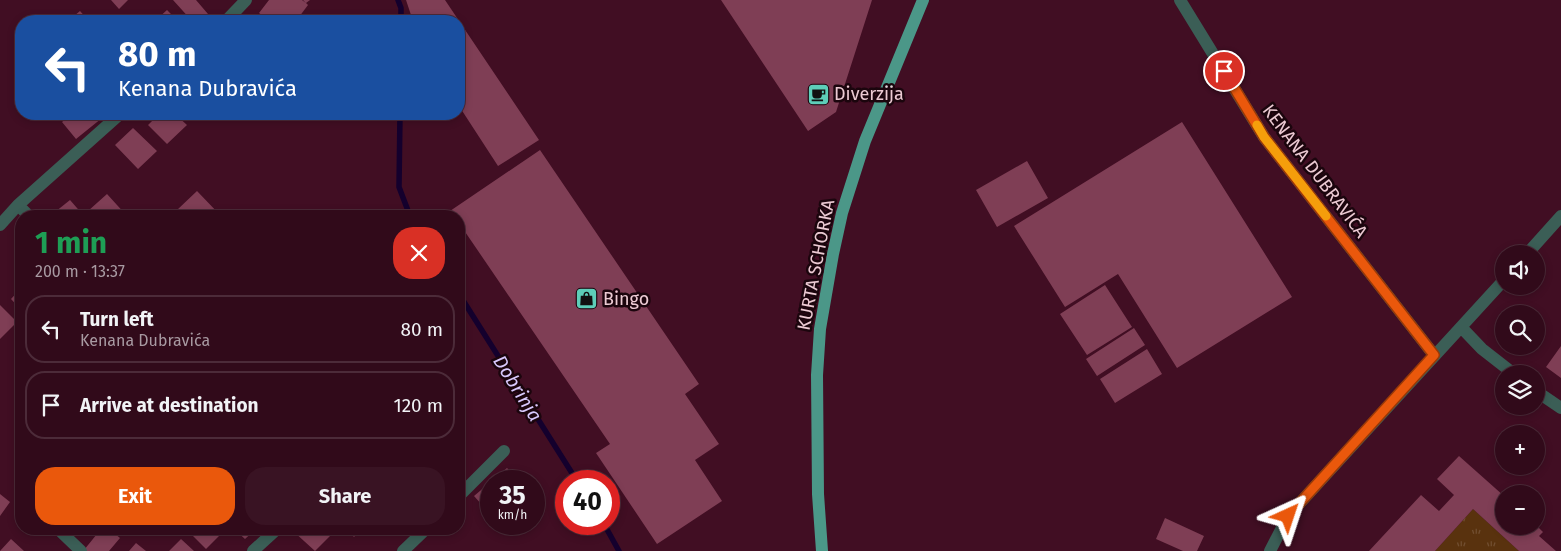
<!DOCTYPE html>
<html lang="en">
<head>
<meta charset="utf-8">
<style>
  :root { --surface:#310a1a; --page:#391323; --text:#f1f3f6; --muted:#a89aa2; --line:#4c2b39; --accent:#ea580c }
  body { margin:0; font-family:"Fira Sans",sans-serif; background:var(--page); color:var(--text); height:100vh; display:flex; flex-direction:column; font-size:19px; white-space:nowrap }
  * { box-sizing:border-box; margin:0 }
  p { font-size:16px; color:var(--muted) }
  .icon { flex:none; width:28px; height:28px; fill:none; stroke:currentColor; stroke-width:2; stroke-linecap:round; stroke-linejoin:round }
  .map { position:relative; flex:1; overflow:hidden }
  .panel { position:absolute; left:15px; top:210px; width:450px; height:325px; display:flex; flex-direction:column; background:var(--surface); border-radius:20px; box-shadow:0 2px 8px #0003,0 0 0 1px var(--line) }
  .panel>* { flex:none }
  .guide { position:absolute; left:15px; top:15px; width:450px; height:105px; border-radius:20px; box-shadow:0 2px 8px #0003,0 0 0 1px var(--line); background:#1a4fa0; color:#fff; overflow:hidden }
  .controls { position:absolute; left:1495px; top:245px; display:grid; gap:10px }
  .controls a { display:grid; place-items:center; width:50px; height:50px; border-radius:50%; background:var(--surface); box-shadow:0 2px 8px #0003,0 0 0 1px var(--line); font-size:25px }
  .speed { position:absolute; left:480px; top:470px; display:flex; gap:10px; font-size:25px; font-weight:700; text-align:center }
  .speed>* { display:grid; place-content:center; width:65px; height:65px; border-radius:50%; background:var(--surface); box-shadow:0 2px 8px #0003,0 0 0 1px var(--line); line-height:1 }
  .speed small { font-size:12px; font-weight:400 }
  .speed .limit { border:8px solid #d22; background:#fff; color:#111 }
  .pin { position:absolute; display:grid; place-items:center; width:42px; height:42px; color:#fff; margin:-21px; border:2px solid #fff; border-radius:50%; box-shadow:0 1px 5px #0007 }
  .me { position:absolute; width:55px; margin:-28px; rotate:42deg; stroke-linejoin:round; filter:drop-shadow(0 0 4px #0008) }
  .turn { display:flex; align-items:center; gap:18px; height:105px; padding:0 20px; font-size:22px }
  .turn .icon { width:65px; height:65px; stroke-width:2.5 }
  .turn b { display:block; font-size:35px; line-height:42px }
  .round { display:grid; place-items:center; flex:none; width:52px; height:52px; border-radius:20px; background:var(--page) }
  .head { display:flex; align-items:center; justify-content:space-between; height:85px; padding:0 20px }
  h1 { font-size:30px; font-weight:700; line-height:38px; color:#1e9e55 }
  .button { display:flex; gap:10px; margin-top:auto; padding:10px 20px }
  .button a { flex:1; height:58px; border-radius:20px; background:var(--accent); color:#fff; font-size:20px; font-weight:700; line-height:58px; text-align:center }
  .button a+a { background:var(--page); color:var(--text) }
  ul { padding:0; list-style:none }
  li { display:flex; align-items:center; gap:15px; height:68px; margin:0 10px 8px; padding:0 10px; border:2px solid var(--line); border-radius:20px }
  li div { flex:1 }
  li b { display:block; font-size:19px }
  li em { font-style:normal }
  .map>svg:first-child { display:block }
  .park { fill:url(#park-tufts) }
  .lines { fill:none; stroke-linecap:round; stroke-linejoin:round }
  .stream { stroke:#14002d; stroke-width:5.5 }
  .building { fill:#7f3e55 }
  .minor { stroke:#3b5e56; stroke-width:12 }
  .major { stroke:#4b9788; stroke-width:12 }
  .route-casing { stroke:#983908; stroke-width:12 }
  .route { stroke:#ea580c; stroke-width:9 }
  .slow { stroke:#f59e0b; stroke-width:9 }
  .labels { text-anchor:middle; stroke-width:5; stroke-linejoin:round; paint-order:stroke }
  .poi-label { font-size:18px; fill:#eccad3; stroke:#1b050d; text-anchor:start }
  .street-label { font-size:18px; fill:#eccad3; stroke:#1b050d }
  .water-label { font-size:19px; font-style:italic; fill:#d8c8fc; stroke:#1b050d }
</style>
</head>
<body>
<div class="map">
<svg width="1561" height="551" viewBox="0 0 1561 551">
  <defs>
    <pattern id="park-tufts" width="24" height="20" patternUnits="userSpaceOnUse" patternTransform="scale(1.25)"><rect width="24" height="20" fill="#59320e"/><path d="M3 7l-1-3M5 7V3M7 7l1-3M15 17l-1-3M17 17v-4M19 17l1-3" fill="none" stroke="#714e30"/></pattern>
  </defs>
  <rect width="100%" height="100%" fill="#410e23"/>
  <path class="park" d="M 1473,509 L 1519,551 L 1435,551 Z"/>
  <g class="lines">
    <path class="stream" d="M 398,0 L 401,8 L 401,21
      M 400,114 L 399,187 L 410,216
      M 459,294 L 577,481
      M 604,524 L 619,551"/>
  </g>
  <path class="building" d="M 111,0 L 128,0 L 119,9 Z
    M 173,0 L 196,0 L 208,14 L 200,21 L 192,21 Z
    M 269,0 L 302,0 L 306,3 L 303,0 L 310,0 L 306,3 L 308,5 L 296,21 L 270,21 L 259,13 Z
    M 406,0 L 445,0 L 539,140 L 498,166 L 459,106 L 459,21 L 413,21 Z
    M 721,0 L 872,0 L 836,112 L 808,131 Z
    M 167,10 L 178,21 L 158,21 L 156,20 Z
    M 80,11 L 89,21 L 68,21 Z
    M 72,114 L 107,114 L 76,139 L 62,122 Z
    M 159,114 L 175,114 L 187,125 L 167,144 L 148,125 Z
    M 1182,122 L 1292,297 L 1177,368 L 1118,274 L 1065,307 L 1014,226 Z
    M 133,128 L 157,151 L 138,169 L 115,145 Z
    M 540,150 L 699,384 L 685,394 L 719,444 L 695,460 L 722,501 L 657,544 L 596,453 L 610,444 L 459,223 L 459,216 L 454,216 L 450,211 Z
    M 1027,161 L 1048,198 L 997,227 L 976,190 Z
    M 197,191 L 221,216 L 183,216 L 177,210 Z
    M 107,194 L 127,216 L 92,216 L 88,211 Z
    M 70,200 L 84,216 L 50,216 Z
    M 1105,285 L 1132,327 L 1087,355 L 1060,314 Z
    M 21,288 L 21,310 L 11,299 Z
    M 0,305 L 17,322 L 0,339 Z
    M 1134,328 L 1145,345 L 1097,376 L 1086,359 Z
    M 1561,346 L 1561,378 L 1546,367 Z
    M 1147,349 L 1162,374 L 1115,403 L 1100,379 Z
    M 1459,456 L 1504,496 L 1504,526 L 1537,526 L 1543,532 L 1539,536 L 1556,551 L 1519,551 L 1473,509 L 1435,551 L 1369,551 L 1421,495 L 1439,511 L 1454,495 L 1437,479 Z
    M 507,468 L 519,481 L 491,481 L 491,515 L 474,496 Z
    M 0,494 L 10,502 L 0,516 Z
    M 1165,518 L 1204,536 L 1197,551 L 1183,551 L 1156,539 Z
    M 101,529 L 109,529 L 120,538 L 109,551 L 86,551 L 84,550 Z
    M 186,529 L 226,529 L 206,549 Z
    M 234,529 L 256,529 L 245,539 Z
    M 295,529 L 337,529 L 315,551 L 293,531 Z
    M 346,529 L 362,529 L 354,537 Z
    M 11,539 L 24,551 L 0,551 Z
    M 181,539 L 194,551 L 169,551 Z
    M 136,543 L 146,551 L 129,551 Z"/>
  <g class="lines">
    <path class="minor" d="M 1180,0 L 1264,137 L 1434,355
      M 226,21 L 246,0
      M 18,205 L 29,216
      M 0,225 L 18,205 L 120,114
      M 1527,254 L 1561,216
      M 1461,327 L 1482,349 L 1514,374
      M 1536,391 L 1561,408
      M 459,496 L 504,451
      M 58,529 L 81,551
      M 253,551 L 277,529
      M 403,551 L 426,529
      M 1270,551 L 1288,516 L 1504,280"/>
    <path class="major" d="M 822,551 L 818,494 L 817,375 L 820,329 L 833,254 L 842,213 L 865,141 L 923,0"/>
  </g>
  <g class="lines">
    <defs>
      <path id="route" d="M 1224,71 L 1264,137 L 1434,355 L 1288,516"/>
    </defs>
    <use href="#route" class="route-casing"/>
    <use href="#route" class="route"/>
    <path class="slow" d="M 1257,125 L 1264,137 L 1326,216"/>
  </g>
  <defs>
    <symbol id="cafe-square" viewBox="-11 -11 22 22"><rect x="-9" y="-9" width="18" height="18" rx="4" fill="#5dceb9" stroke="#1b050d"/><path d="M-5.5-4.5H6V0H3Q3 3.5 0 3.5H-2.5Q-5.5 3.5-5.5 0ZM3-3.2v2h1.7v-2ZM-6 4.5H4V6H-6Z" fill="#111"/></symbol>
    <symbol id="shop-square" viewBox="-11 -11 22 22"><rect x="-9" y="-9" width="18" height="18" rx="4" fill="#5dceb9" stroke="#1b050d"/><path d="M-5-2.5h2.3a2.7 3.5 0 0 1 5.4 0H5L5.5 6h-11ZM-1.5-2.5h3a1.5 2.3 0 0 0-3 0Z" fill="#111"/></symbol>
  </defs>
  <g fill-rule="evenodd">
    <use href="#cafe-square" x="806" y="82" width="25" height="25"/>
    <use href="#shop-square" x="574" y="286" width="25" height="25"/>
  </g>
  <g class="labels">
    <g class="poi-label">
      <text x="834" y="100">Diverzija</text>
      <text x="603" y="305">Bingo</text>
    </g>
    <g class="street-label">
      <text transform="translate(1315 171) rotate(53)" y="6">KENANA DUBRAVIĆA</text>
      <text transform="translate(816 265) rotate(-79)" y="6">KURTA SCHORKA</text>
    </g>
    <g class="water-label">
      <text transform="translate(518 388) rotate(58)" y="7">Dobrinja</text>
    </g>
  </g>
</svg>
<div class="controls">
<a><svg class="icon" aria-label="sound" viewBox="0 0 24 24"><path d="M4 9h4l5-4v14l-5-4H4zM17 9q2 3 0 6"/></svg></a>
<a><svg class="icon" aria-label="search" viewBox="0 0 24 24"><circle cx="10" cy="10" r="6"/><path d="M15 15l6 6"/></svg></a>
<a><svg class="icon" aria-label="layers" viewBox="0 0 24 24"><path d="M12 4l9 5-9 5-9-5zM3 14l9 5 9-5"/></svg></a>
<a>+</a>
<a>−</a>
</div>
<div class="speed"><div>35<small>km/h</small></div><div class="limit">40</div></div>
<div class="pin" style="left:1224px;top:71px;background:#d93025"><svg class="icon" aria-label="arrive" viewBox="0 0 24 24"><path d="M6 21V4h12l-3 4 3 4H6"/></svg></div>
<svg class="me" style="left:1288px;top:516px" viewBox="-20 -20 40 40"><path d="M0-17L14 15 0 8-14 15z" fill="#ea580c" stroke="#fff" stroke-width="4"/></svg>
<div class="guide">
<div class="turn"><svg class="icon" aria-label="left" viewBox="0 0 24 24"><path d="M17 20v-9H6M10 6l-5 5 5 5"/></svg><div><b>80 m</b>Kenana Dubravića</div></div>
</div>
<section class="panel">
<div class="head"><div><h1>1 min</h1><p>200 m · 13:37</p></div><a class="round" style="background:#d93025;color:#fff"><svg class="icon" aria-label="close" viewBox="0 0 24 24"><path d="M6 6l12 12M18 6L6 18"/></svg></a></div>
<ul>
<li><svg class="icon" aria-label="left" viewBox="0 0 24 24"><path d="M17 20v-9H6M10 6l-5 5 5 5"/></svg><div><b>Turn left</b><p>Kenana Dubravića</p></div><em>80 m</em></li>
<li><svg class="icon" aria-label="arrive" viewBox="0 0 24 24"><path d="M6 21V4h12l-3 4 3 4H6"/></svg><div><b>Arrive at destination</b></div><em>120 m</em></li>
</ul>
<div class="button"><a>Exit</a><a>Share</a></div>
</section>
</div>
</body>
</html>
